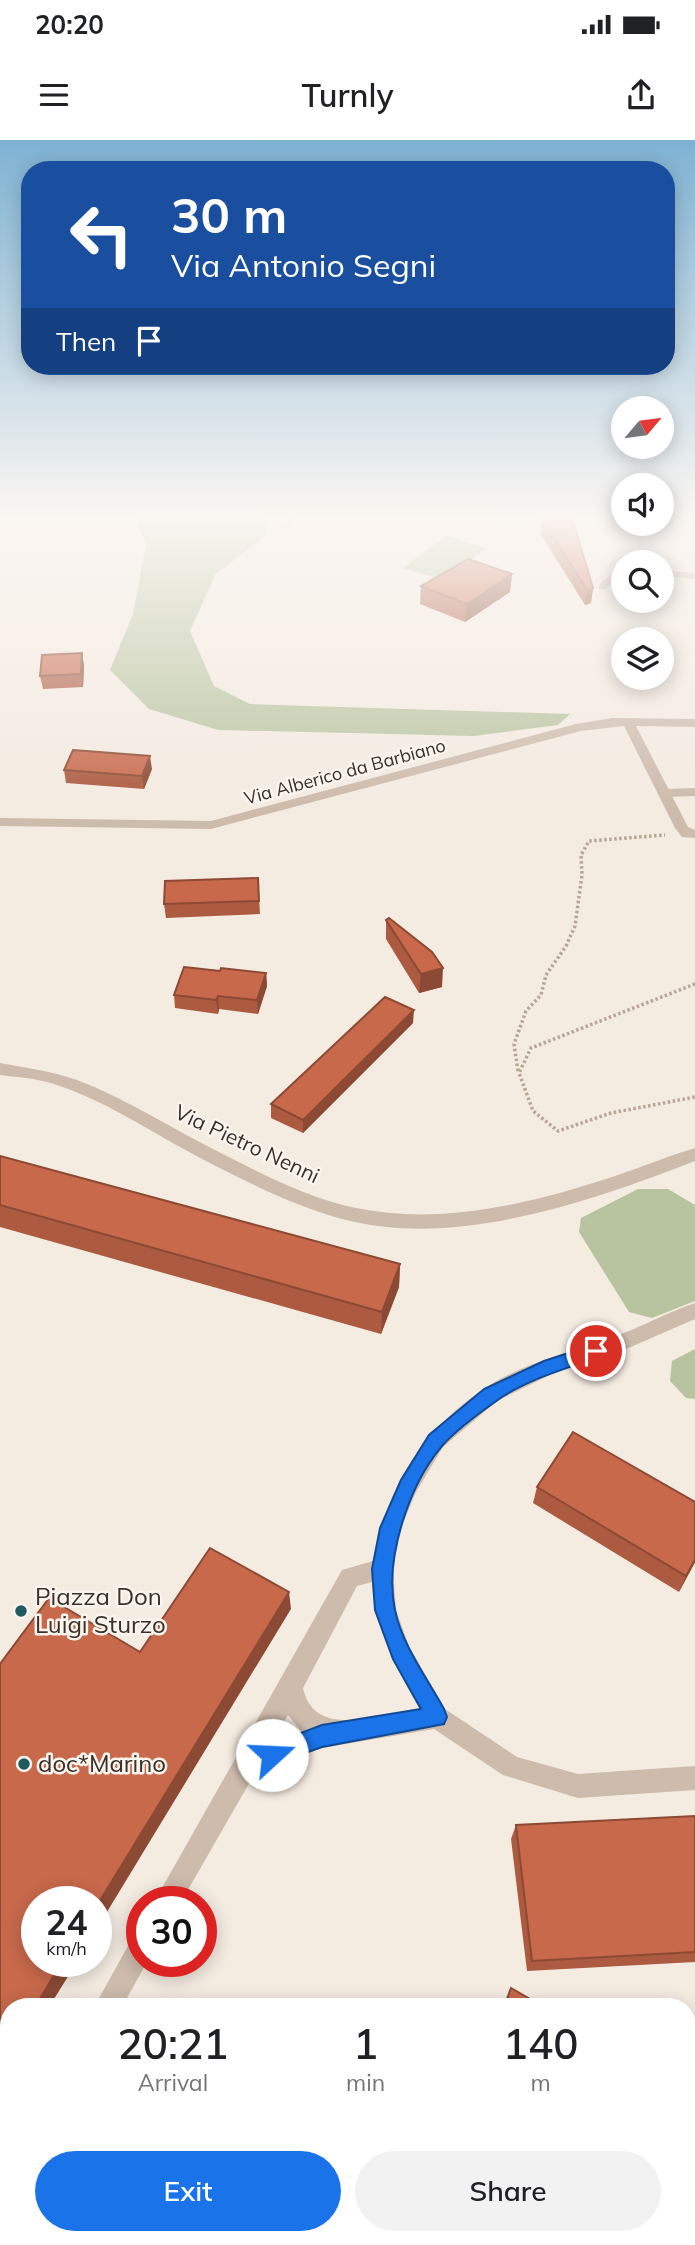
<!DOCTYPE html>
<html lang="en">
<head>
<meta charset="utf-8">
<style>
  :root { --surface:#fff; --page:#f2f2f2; --text:#202124; --muted:#757577; --accent:#1a73e8 }
  body { margin:0; font-family:Mulish,sans-serif; background:var(--page); color:var(--text); height:100vh; display:flex; flex-direction:column; font-size:26px; white-space:nowrap }
  * { box-sizing:border-box; margin:0 }
  p { font-size:23px; color:var(--muted) }
  .icon { flex:none; width:38px; height:38px; fill:none; stroke:currentColor; stroke-width:2; stroke-linecap:round; stroke-linejoin:round }
  .map { position:relative; flex:1; overflow:hidden }
  .side { position:absolute; left:0px; top:1858px; width:696px; height:247px; display:flex; flex-direction:column; background:var(--surface); border-radius:28px 28px 0 0; box-shadow:0 4px 18px #0003 }
  .side>* { flex:none }
  .guide { position:absolute; left:21px; top:21px; width:654px; height:214px; border-radius:28px; box-shadow:0 4px 18px #0003; background:#1a4fa0; color:#fff; overflow:hidden }
  .needle { width:46px; rotate:61deg }
  .controls { position:absolute; left:611px; top:256px; display:grid; gap:14px }
  .controls a { display:grid; place-items:center; width:63px; height:63px; border-radius:50%; background:var(--surface); box-shadow:0 4px 18px #0003; font-size:35px }
  .speed { position:absolute; left:21px; top:1746px; display:flex; gap:14px; font-size:35px; font-weight:700; text-align:center }
  .speed>* { display:grid; place-content:center; width:91px; height:91px; border-radius:50%; background:var(--surface); box-shadow:0 4px 18px #0003; line-height:1 }
  .speed small { font-size:18px; font-weight:400 }
  .speed .limit { border:10px solid #d22; background:#fff; color:#111 }
  .pin { position:absolute; display:grid; place-items:center; width:60px; height:60px; color:#fff; margin:-30px; border:4px solid #fff; border-radius:50%; box-shadow:0 2px 7px #0007 }
  .me { position:absolute; width:77px; margin:-38px; rotate:70deg; stroke-linejoin:round; filter:drop-shadow(0 0 5px #0008) }
  .turn { display:flex; align-items:center; gap:24px; height:147px; padding:0 35px; font-size:32px }
  .turn .icon { width:91px; height:91px; stroke-width:2.5 }
  .turn b { display:block; font-size:49px; line-height:60px }
  .then { display:flex; align-items:center; height:66px; padding:0 35px; background:#0003; gap:14px; font-size:26px }
  .eta { display:flex; justify-content:space-evenly; align-items:center; height:119px; text-align:center }
  .eta b { font-size:42px; font-weight:600; line-height:49px }
  .action { display:flex; gap:14px; margin-top:auto; padding:14px 35px }
  .action a { flex:1; height:80px; border-radius:42px; background:var(--accent); color:#fff; font-size:28px; font-weight:600; line-height:80px; text-align:center }
  .action a+a { background:var(--page); color:var(--text) }
  .status { display:flex; justify-content:space-between; align-items:center; height:49px; padding:0 35px; background:var(--surface); direction:ltr }
  .status svg { height:19px; fill:currentColor }
  header { display:flex; justify-content:space-between; align-items:center; height:91px; padding:0 35px; background:var(--surface); font-size:32px; font-weight:600 }
  .map>svg:first-child { display:block }
  .green { fill:#b8c4a0 }
  .lines { fill:none; stroke-linecap:round; stroke-linejoin:round }
  .path { stroke:#b9a596; stroke-width:3.5; stroke-dasharray:2.5 2.5; stroke-linecap:butt }
  .lane { fill:#cdbbac; fill-rule:evenodd }
  .street { fill:#cdbbac; fill-rule:evenodd }
  .wall { fill:#ac5a40 }
  .shaded-wall { fill:#8c4a34 }
  .building { fill:#c8694b; stroke:#8c4a34; stroke-width:2 }
  .route { fill:#1a73e8; stroke:#114b97; stroke-width:2 }
  .poi-dot { fill:#1f5a5e; stroke:#fbf5ee; stroke-width:2.5 }
  .labels { text-anchor:middle; stroke-width:5; stroke-linejoin:round; paint-order:stroke }
  .far-street-label { font-size:18px; fill:#3b302b; stroke:#fbf5ee }
  .street-label { font-size:21px; fill:#3b302b; stroke:#fbf5ee }
  .near-poi-label { font-size:24px; fill:#3b302b; stroke:#fbf5ee; text-anchor:start }
</style>
</head>
<body>
<div class="status"><b>20:20</b><svg viewBox="0 0 49 12"><path d="M0 12V9h3v3zM5 12V6h3v6zM10 12V3h3v9zM15 12V0h3v12zM26 1h20v11H26zM47 4h2v5h-2z"/></svg></div>
<header><svg class="icon" aria-label="menu" viewBox="0 0 24 24"><path d="M4 6h16M4 12h16M4 18h16"/></svg>Turnly<svg class="icon" aria-label="share" viewBox="0 0 24 24"><path d="M12 15V3M7 8l5-5 5 5M5 13v7h14v-7"/></svg></header>
<div class="map">
<svg width="695" height="2105" viewBox="0 0 695 2105">
  <rect width="100%" height="100%" fill="#f4ebe1"/>
  <path class="green" d="M 146,377 L 265,377 L 267,394 L 215,435 L 190,491 L 214,546 L 250,564 L 570,574 L 558,585 L 474,596 L 218,590 L 149,569 L 110,530 L 133,474 L 146,404 L 136,382 Z
    M 446,396 L 486,408 L 444,440 L 403,428 Z
    M 638,1049 L 668,1049 L 695,1065 L 695,1161 L 652,1178 L 629,1172 L 579,1092 L 581,1078 Z
    M 695,1209 L 695,1259 L 686,1258 L 670,1241 L 672,1221 Z"/>
  <g class="lines">
    <path class="path" d="M 695,844 L 531,908 L 519,933 L 533,971 L 558,991 L 611,973 L 695,957
      M 518,931 L 514,904 L 526,871 L 541,855 L 546,835 L 566,806 L 575,786 L 582,735 L 581,715 L 589,701 L 665,695"/>
    <path class="lane" d="M 291,377 L 300,377 L 290,388 L 284,388 L 282,386 Z
      M 623,427 L 623,434 L 605,449 L 599,449 L 599,445 L 613,432 Z
      M 662,430 L 695,433 L 695,439 L 662,436 Z
      M 695,648 L 695,656 L 665,657 L 659,653 L 665,649 Z"/>
    <path class="street" d="M 612,578 L 695,579 L 695,587 L 636,586 L 688,687 L 695,690 L 695,698 L 682,697 L 675,688 L 624,586 L 581,591 L 211,689 L 0,686 L 0,678 L 211,681 L 576,584 Z
      M 0,923 C 26,928 52,931 77,940 C 127,959 172,989 219,1012 C 262,1034 308,1058 356,1068 C 441,1086 534,1063 615,1036 C 642,1027 668,1016 695,1008 L 695,1021 C 595,1060 463,1106 355,1082 C 302,1070 251,1044 204,1020 C 152,993 103,958 47,942 C 32,938 16,937 0,935 Z
      M 695,1163 L 695,1179 L 626,1209 L 556,1232 L 497,1261 L 443,1307 L 416,1352 L 401,1388 L 393,1429 L 396,1470 L 409,1506 L 445,1569 L 517,1617 L 578,1634 L 695,1626 L 695,1650 L 578,1658 L 503,1635 L 434,1589 L 322,1608 L 255,1633 L 181,1762 L 154,1762 L 342,1430 L 373,1421 C 387,1348 420,1293 482,1250 C 518,1225 569,1212 611,1198 C 639,1188 666,1173 695,1163 ZM 372,1442 C 375,1489 396,1527 419,1568 C 382,1574 314,1601 303,1548 L 357,1446 ZM 288,1575 L 302,1592 L 272,1602 Z
      M 142,1793 L 142,1822 L 147,1822 L 122,1867 L 94,1867 L 133,1797 Z
      M 9,2025 L 9,2065 L 0,2068 L 0,2028 Z"/>
  </g>
  <path class="wall" d="M 542,379 L 593,448 L 591,463 L 585,465 L 540,393 Z
    M 512,434 L 510,452 L 465,482 L 420,464 L 421,446 Z
    M 82,513 L 84,526 L 83,547 L 43,549 L 40,536 Z
    M 152,629 L 144,649 L 66,643 L 64,630 Z
    M 258,738 L 260,774 L 166,778 L 164,764 Z
    M 386,780 L 442,847 L 419,853 L 386,799 Z
    M 220,831 L 266,833 L 267,846 L 258,874 L 219,869 L 218,874 L 175,868 L 174,855 Z
    M 413,883 L 303,993 L 271,978 L 271,964 Z
    M 0,1016 L 400,1124 L 399,1147 L 381,1194 L 0,1087 Z
    M 537,1347 L 695,1422 L 679,1452 L 533,1363 Z
    M 695,1676 L 695,1822 L 527,1831 L 511,1699 L 516,1685 Z
    M 695,2000 L 695,2021 L 688,2014 L 688,2011 Z
    M 500,2096 L 564,2096 L 561,2105 L 514,2105 Z
    M 647,2096 L 688,2096 L 695,2105 L 643,2105 Z"/>
  <path class="shaded-wall" d="M 512,434 L 510,452 L 465,482 L 467,464 Z
    M 593,448 L 591,463 L 585,465 L 587,450 Z
    M 82,513 L 84,526 L 83,547 L 81,534 Z
    M 150,616 L 152,629 L 144,649 L 142,636 Z
    M 443,828 L 442,847 L 419,853 L 421,834 Z
    M 266,833 L 267,846 L 258,874 L 257,860 Z
    M 218,856 L 219,869 L 218,874 L 216,860 Z
    M 414,870 L 413,883 L 303,993 L 303,980 Z
    M 400,1124 L 399,1147 L 381,1194 L 382,1172 Z
    M 695,1420 L 695,1422 L 679,1452 L 686,1436 Z
    M 289,1452 L 291,1469 L 96,1790 L 96,1767 Z
    M 62,1822 L 77,1822 L 49,1867 L 35,1867 Z
    M 9,1909 L 9,1934 L 7,1937 L 0,1932 L 0,1924 Z"/>
  <path class="building" d="M 572,378 L 593,448 L 587,450 L 542,379 Z
    M 468,419 L 512,434 L 467,464 L 421,446 Z
    M 82,513 L 81,534 L 40,536 L 42,515 Z
    M 73,610 L 150,616 L 142,636 L 64,630 Z
    M 258,738 L 259,761 L 164,764 L 165,741 Z
    M 389,778 L 432,812 L 443,828 L 421,834 L 386,780 Z
    M 184,827 L 220,831 L 221,828 L 266,833 L 257,860 L 218,856 L 216,860 L 174,855 Z
    M 385,857 L 414,870 L 303,980 L 271,964 Z
    M 0,1016 L 400,1124 L 382,1172 L 0,1065 Z
    M 573,1292 L 695,1362 L 695,1420 L 686,1436 L 537,1347 Z
    M 210,1408 L 289,1452 L 96,1767 L 96,1762 L 37,1762 L 37,1822 L 62,1822 L 35,1867 L 9,1867 L 9,1909 L 0,1924 L 0,1524 L 49,1458 L 140,1512 Z
    M 695,1676 L 695,1812 L 532,1821 L 516,1685 Z
    M 511,1848 L 544,1867 L 504,1867 Z
    M 688,2054 L 695,2060 L 695,2105 L 653,2105 L 657,2096 L 688,2096 Z
    M 509,2096 L 564,2096 L 561,2105 L 523,2105 Z"/>
  <linearGradient id="sky" x2="0" y2="1"><stop stop-color="#7eb2d2"/><stop offset="0.56" stop-color="#faf6f2"/><stop offset="1" stop-color="#faf6f2" stop-opacity="0"/></linearGradient>
  <rect width="695" height="671" fill="url(#sky)"/>
  <path class="route" d="M 596,1204 L 602,1206 L 605,1211 L 602,1216 C 568,1228 524,1240 495,1262 C 478,1274 456,1290 442,1306 C 409,1345 384,1419 395,1470 C 402,1505 427,1538 444,1569 L 447,1577 L 444,1584 L 322,1607 L 272,1625 L 264,1622 L 261,1615 L 264,1607 L 322,1585 L 421,1569 L 393,1519 L 375,1470 L 372,1429 L 380,1388 L 401,1340 L 429,1295 L 484,1249 L 544,1221 Z"/>
  <g class="poi-dot">
    <circle cx="21" cy="1471" r="7"/>
    <circle cx="24" cy="1624" r="7"/>
  </g>
  <g class="labels">
    <g class="far-street-label">
      <text transform="translate(345 632) rotate(-15)" y="6">Via Alberico da Barbiano</text>
    </g>
    <g class="street-label">
      <text transform="translate(247 1004) rotate(25)" y="7">Via Pietro Nenni</text>
    </g>
    <g class="near-poi-label">
      <text x="35" y="1465">Piazza Don<tspan x="35" dy="28">Luigi Sturzo</tspan></text>
      <text x="38" y="1632">doc*Marino</text>
    </g>
  </g>
</svg>
<div class="controls">
<a><svg class="needle" viewBox="-14 -14 28 28"><path d="M0-13l5 13h-10z" fill="#e53935"/><path d="M0 13l5-13h-10z" fill="#757577"/></svg></a>
<a><svg class="icon" aria-label="sound" viewBox="0 0 24 24"><path d="M4 9h4l5-4v14l-5-4H4zM17 9q2 3 0 6"/></svg></a>
<a><svg class="icon" aria-label="search" viewBox="0 0 24 24"><circle cx="10" cy="10" r="6"/><path d="M15 15l6 6"/></svg></a>
<a><svg class="icon" aria-label="layers" viewBox="0 0 24 24"><path d="M12 4l9 5-9 5-9-5zM3 14l9 5 9-5"/></svg></a>
</div>
<div class="speed"><div>24<small>km/h</small></div><div class="limit">30</div></div>
<div class="pin" style="left:596px;top:1211px;background:#d93025"><svg class="icon" aria-label="arrive" viewBox="0 0 24 24"><path d="M6 21V4h12l-3 4 3 4H6"/></svg></div>
<svg class="me" style="left:272px;top:1615px" viewBox="-20 -20 40 40"><circle r="19" fill="#fff"/><path d="M0-13L10 11 0 6-10 11z" fill="#1a73e8"/></svg>
<div class="guide">
<div class="turn"><svg class="icon" aria-label="left" viewBox="0 0 24 24"><path d="M17 20v-9H6M10 6l-5 5 5 5"/></svg><div><b>30 m</b>Via Antonio Segni</div></div>
<div class="then">Then<svg class="icon" aria-label="arrive" viewBox="0 0 24 24"><path d="M6 21V4h12l-3 4 3 4H6"/></svg></div>
</div>
<section class="side">
<div class="eta">
<div><b>20:21</b><p>Arrival</p></div>
<div><b>1</b><p>min</p></div>
<div><b>140</b><p>m</p></div>
</div>
<div class="action"><a>Exit</a><a>Share</a></div>
</section>
</div>
</body>
</html>
